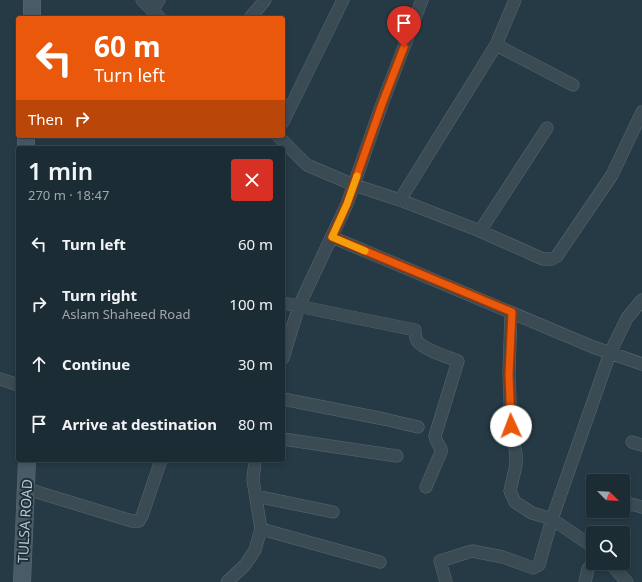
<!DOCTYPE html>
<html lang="en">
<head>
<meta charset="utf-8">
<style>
  :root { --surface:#1c2c34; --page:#25343c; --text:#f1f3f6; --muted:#a0a7ac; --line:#3a484f }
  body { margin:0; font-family:"Noto Sans",sans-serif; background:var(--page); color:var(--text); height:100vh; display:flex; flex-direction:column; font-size:15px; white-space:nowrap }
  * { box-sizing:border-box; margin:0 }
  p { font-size:13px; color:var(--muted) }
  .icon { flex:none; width:22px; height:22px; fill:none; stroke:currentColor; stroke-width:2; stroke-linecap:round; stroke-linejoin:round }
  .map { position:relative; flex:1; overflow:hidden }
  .drawer { position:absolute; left:16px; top:146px; width:269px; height:316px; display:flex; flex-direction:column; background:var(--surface); border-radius:4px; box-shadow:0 2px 6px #0003,0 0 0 1px var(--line) }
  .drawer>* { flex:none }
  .hud { position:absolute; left:16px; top:16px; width:269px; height:122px; border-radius:4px; box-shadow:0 2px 6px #0003,0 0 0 1px var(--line); background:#ea580c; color:#fff; overflow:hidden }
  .needle { width:26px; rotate:114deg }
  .fabs { position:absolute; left:586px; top:474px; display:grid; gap:8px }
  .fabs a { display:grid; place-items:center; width:44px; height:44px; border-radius:4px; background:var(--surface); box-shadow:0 2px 6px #0003,0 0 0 1px var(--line); font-size:20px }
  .pin { position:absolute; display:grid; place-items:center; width:34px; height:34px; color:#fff; margin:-41px -17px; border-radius:50% 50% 50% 0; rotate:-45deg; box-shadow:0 0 4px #0007 }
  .pin .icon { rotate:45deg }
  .me { position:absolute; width:44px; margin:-22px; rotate:358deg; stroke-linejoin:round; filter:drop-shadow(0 0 3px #0008) }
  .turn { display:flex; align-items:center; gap:14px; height:84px; padding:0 12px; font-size:18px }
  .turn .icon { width:52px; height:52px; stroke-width:2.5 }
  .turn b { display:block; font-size:28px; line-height:34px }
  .then { display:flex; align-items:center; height:38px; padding:0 12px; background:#0003; gap:8px; font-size:15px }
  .round { display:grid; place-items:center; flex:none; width:42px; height:42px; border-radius:4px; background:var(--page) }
  .overview { display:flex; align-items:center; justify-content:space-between; height:68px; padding:0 12px }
  h1 { font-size:24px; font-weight:600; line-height:30px }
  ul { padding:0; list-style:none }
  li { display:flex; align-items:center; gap:12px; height:60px; padding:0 12px }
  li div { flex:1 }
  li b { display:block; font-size:15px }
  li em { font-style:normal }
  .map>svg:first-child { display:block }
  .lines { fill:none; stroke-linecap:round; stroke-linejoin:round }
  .street-casing { stroke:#596871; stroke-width:13 }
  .secondary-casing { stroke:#596871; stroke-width:18 }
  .street { stroke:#3b4b54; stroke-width:12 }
  .secondary { stroke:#485b67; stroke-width:17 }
  .route-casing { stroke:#983908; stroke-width:10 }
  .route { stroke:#ea580c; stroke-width:7 }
  .slow { stroke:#f59e0b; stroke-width:7 }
  .labels { text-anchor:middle; stroke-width:4; stroke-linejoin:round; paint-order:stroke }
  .street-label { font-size:14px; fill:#b8c5cd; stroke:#1f3039 }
</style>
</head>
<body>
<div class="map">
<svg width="642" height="582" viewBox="0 0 642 582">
  <rect width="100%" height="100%" fill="#263a45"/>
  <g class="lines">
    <defs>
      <path id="street" d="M 142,0 L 160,18
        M 152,10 L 159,0
        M 250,18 L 265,0
        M 496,45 L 573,85
        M 283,122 L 343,0
        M 278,136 L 307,165 L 354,185 L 400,200 L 480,231 L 543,259 L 552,259 L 557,256 L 612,175 L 642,112
        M 400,200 L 496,45 L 515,0
        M 480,231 L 547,128
        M 332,237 L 593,347 L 642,364
        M 283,303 L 415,330 C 415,334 415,338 418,342 C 425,350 448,357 458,361 L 435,436 L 437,442 L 441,449 L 441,452 L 426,487
        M 511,312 L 509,374 L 511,426 L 516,454 L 516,465 L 510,491 L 515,502 L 532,513 L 552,519 L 593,547
        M 283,358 L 299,306 L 347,204 L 382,104 L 422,0
        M 0,379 L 18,385
        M 283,399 L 384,419 L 418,427
        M 283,439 L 397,456
        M 632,442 L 642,445
        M 27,489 L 132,521 L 139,521 L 142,516 L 161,460
        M 256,496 L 333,512
        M 623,502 L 642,507
        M 261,529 L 380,562
        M 610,563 L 627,582
        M 227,582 L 245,565 L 255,550 L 261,529 L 253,480 L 255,460
        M 446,582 L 440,561 L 472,551 L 503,557 L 533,568 L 539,565 L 552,519 L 610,353 L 627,318 L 642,300
        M 585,582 L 588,569 L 593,562"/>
      <path id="secondary" d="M 32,18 L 32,0
        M 26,148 L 26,136
        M 22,582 L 27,460"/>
    </defs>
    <use href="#street" class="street-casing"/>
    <use href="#secondary" class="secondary-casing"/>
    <use href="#street" class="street"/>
    <use href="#secondary" class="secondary"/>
  </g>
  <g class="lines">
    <defs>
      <path id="route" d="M 404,47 L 382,104 L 347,204 L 332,237 L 512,312 L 509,374 L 511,426"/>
    </defs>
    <use href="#route" class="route-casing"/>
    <use href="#route" class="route"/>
    <path class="slow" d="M 357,176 L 347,204 L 332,237 L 365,251"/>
  </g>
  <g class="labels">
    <g class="street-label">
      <text transform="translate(25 521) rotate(-87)" y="5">TULSA ROAD</text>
    </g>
  </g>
</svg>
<div class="fabs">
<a><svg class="needle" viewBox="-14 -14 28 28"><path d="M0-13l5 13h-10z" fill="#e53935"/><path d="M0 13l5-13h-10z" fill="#a0a7ac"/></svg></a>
<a><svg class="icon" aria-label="search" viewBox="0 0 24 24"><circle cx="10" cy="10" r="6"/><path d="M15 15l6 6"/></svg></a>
</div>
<div class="pin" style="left:404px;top:47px;background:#d93025"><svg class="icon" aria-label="arrive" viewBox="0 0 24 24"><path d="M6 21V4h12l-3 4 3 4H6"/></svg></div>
<svg class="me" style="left:511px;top:426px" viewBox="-20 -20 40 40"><circle r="19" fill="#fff"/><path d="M0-13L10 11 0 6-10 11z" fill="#ea580c"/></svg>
<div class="hud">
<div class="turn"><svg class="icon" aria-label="left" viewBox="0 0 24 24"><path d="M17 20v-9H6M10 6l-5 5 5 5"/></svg><div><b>60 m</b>Turn left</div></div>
<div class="then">Then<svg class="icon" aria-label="right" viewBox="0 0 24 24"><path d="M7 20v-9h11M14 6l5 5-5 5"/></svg></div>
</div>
<section class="drawer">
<div class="overview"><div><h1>1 min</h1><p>270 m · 18:47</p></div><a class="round" style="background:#d93025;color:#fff"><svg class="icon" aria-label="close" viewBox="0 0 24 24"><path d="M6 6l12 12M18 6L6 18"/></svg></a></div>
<ul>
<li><svg class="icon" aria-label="left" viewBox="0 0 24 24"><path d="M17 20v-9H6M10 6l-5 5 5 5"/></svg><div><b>Turn left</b></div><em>60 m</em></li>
<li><svg class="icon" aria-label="right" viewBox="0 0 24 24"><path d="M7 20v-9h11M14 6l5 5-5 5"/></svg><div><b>Turn right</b><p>Aslam Shaheed Road</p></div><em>100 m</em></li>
<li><svg class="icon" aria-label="ahead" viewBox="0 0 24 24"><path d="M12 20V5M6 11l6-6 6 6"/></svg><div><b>Continue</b></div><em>30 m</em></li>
<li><svg class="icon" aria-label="arrive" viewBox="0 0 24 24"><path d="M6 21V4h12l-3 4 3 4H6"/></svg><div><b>Arrive at destination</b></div><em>80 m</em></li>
</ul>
</section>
</div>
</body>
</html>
